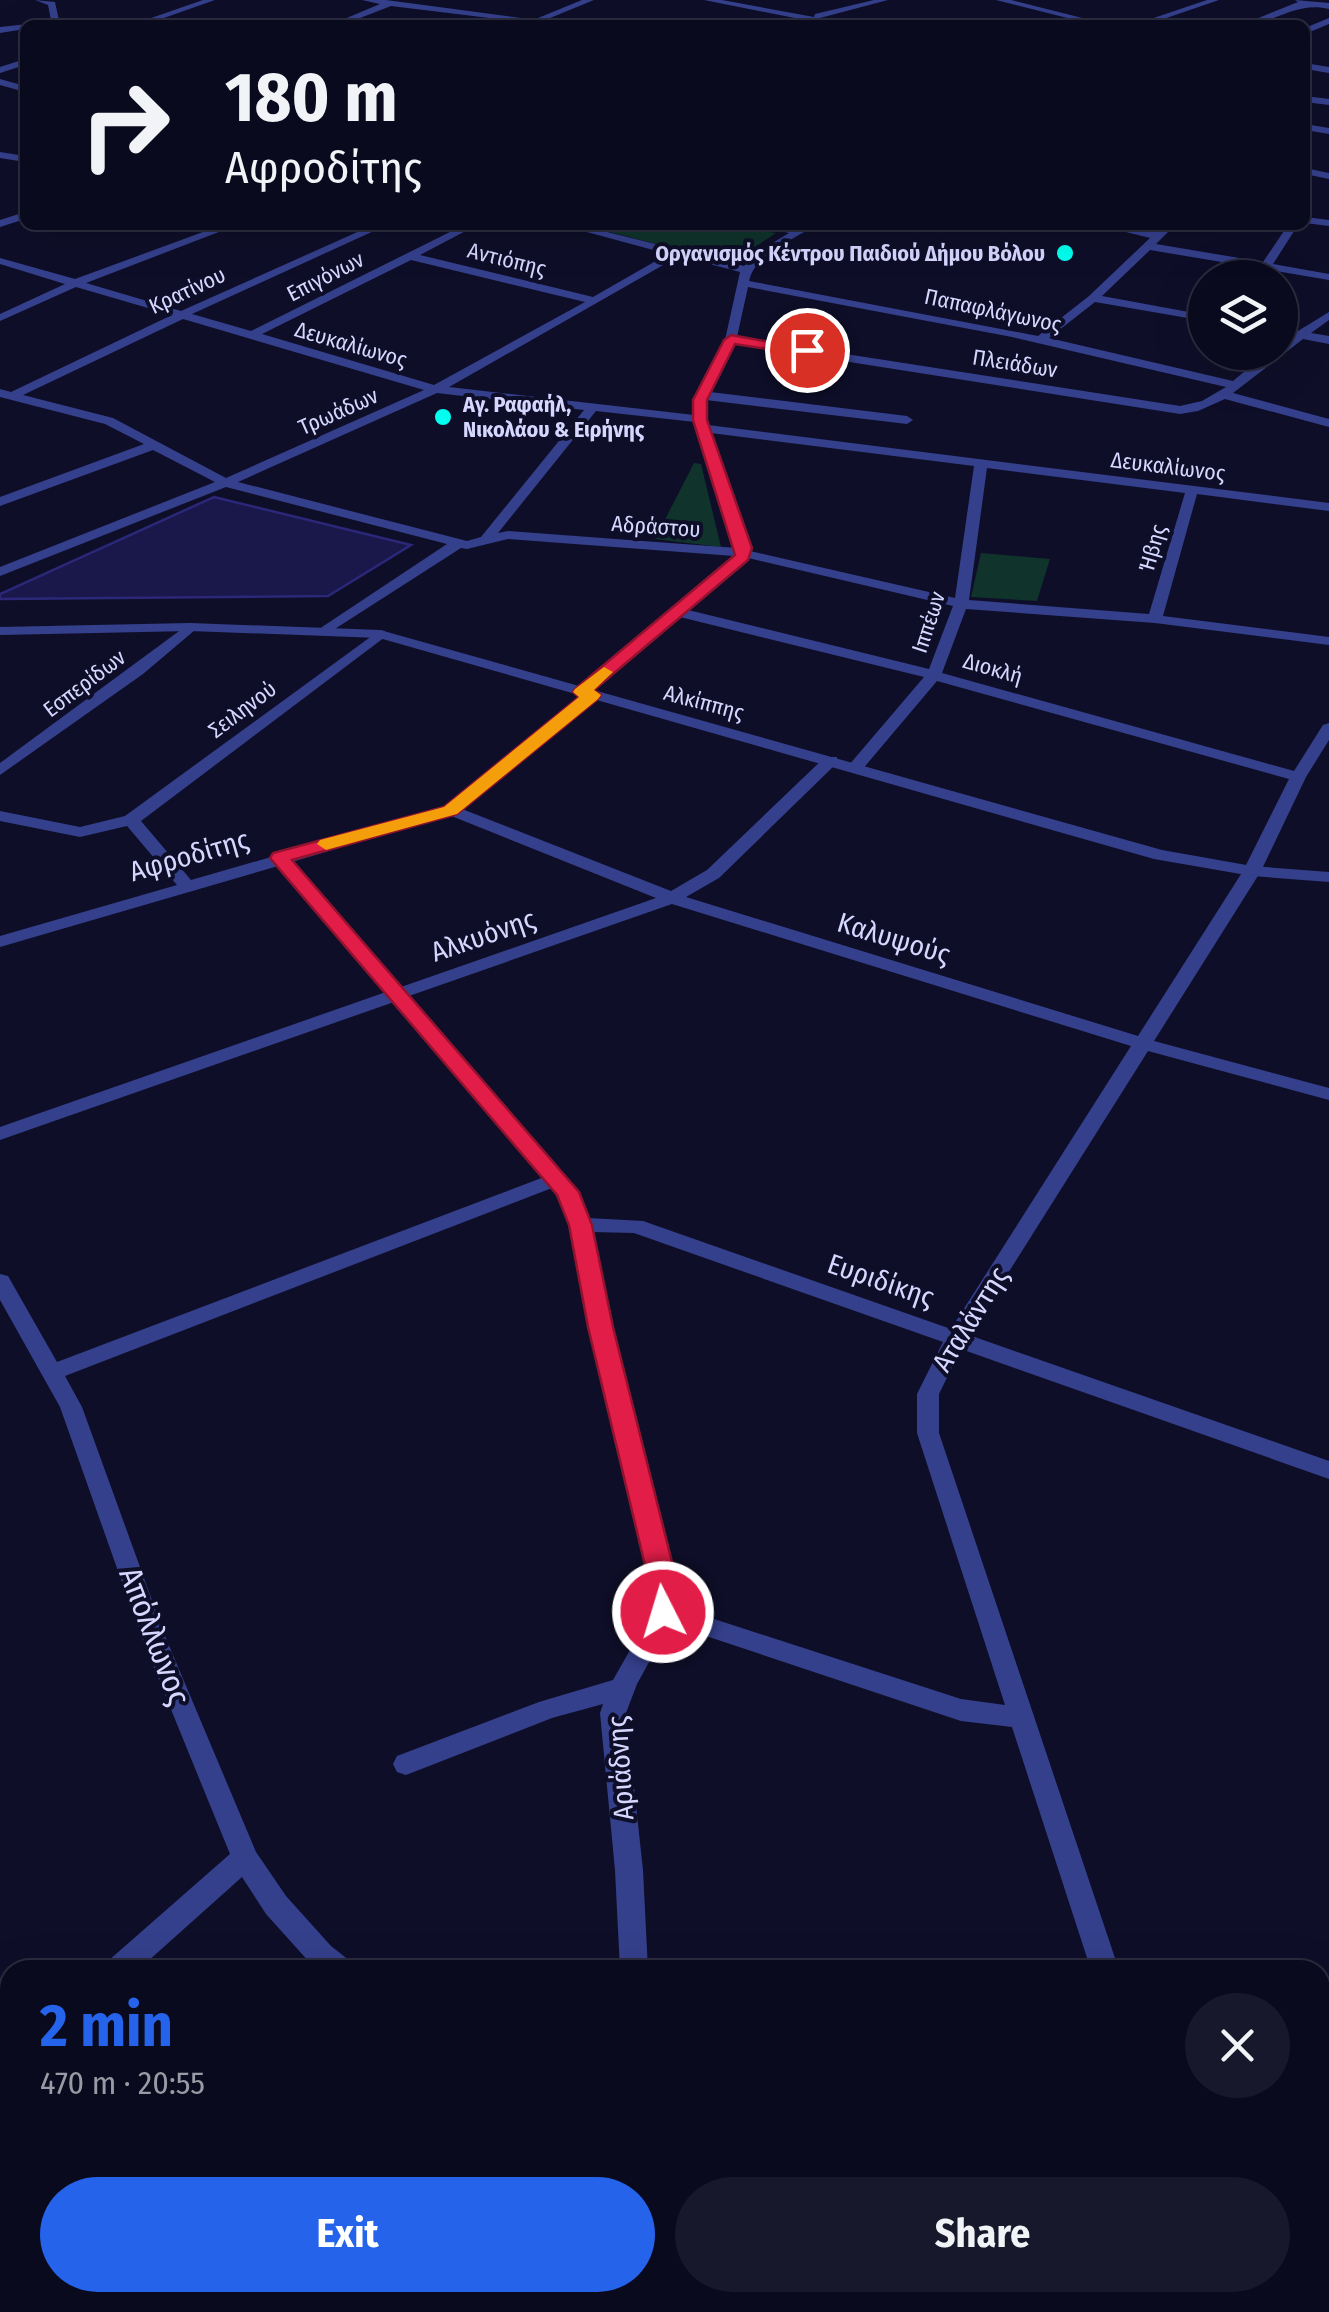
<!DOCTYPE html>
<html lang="en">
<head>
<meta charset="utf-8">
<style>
  :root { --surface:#0a0a1f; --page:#18182c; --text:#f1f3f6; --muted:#999aa4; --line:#2a2b3d; --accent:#2563eb }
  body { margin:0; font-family:"Fira Sans Condensed",sans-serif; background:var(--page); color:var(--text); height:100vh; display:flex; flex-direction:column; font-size:38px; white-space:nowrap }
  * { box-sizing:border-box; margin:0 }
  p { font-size:32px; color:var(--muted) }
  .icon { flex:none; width:55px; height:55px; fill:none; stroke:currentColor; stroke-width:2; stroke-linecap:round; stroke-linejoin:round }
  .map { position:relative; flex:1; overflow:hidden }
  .details { position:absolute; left:0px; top:1960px; width:1330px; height:352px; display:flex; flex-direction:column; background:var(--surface); border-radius:30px 30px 0 0; box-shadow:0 10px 40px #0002,0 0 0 2px var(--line) }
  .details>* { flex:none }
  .guide { position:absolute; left:20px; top:20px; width:1290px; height:210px; border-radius:15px; box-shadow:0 10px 40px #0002,0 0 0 2px var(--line); background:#0a0a1f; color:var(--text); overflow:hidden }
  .fabs { position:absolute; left:1188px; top:260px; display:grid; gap:20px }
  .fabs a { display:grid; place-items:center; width:110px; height:110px; border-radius:50%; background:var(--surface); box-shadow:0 10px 40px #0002,0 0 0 2px var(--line); font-size:50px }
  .pin { position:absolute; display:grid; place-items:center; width:85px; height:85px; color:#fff; margin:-42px; border:5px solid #fff; border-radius:50%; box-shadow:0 2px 10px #0007 }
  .me { position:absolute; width:110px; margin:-55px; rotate:355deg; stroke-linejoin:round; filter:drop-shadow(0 0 8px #0008) }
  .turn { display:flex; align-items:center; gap:35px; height:210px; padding:0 40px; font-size:45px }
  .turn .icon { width:130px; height:130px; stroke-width:2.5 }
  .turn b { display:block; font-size:70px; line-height:85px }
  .round { display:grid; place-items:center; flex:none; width:105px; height:105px; border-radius:52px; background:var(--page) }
  .headline { display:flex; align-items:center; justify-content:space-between; height:170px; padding:0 40px }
  h1 { font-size:60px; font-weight:700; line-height:75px; color:var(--accent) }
  .button { display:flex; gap:20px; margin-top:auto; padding:20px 40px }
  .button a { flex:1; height:115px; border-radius:60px; background:var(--accent); color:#fff; font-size:40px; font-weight:700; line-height:115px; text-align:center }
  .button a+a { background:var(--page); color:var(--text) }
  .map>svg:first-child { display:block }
  .green { fill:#10332c }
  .building { fill:#1a184b; stroke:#2b2879; stroke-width:2.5 }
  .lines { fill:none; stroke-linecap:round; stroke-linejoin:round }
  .minor { fill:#35408c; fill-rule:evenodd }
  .tertiary { fill:#35408c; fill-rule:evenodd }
  .route { fill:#e11d48; stroke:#92132f; stroke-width:2.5 }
  .slow { fill:#f59e0b }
  .poi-dot { fill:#01ffef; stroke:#0e0e29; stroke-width:4 }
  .labels { text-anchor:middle; stroke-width:8; stroke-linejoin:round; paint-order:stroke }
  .far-poi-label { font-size:22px; font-weight:bold; fill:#d5d7ff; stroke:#0e0e29; text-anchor:end }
  .far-street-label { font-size:22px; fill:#d5d7ff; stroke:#0e0e29 }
  .street-label { font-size:28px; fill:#d5d7ff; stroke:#0e0e29 }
  .near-street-label { font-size:32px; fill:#d5d7ff; stroke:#0e0e29 }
</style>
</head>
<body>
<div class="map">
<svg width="1329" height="2312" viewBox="0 0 1329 2312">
  <rect width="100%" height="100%" fill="#0e0e29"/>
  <path class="green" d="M 582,225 L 727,225 L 776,233 L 731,263 Z
    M 694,463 L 701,464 L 721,547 L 655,539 Z
    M 981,553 L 1050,559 L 1037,601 L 971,597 Z"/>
  <path class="building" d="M 214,497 L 411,545 L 328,596 L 0,599 L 0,594 Z"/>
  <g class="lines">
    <path class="minor" d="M 35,0 L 55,2 L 60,25 L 52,25 L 48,5 Z
      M 203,0 L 215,0 L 144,25 L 131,25 Z
      M 362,0 L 386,0 L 573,25 L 548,25 L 391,6 L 342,25 L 330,25 L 380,4 Z
      M 704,0 L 722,0 L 814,17 L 815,14 L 874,0 L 888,0 L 820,18 L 848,25 L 830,25 Z
      M 996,0 L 1011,0 L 1110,25 L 1095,25 Z
      M 1207,0 L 1219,0 L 1146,25 L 1133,25 Z
      M 1295,0 L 1329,3 L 1329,9 C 1294,1 1274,25 1241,25 L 1298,2 Z
      M 1329,18 L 1329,24 L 1305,34 L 1305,28 Z
      M 28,24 L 25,29 L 0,33 L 0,27 Z
      M 25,59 L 25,65 L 0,73 L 0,67 Z
      M 1305,63 L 1329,67 L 1329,73 L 1305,69 Z
      M 0,79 L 25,86 L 25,92 L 0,85 Z
      M 1305,96 L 1329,99 L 1329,105 L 1305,102 Z
      M 1305,124 L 1329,128 L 1329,134 L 1305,130 Z
      M 0,152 L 25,156 L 25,162 L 0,158 Z
      M 1305,168 L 1329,173 L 1329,179 L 1305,174 Z
      M 1305,217 L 1329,220 L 1329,226 L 1305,223 Z
      M 222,225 L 237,225 L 86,283 L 181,311 L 373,225 L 387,225 L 192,314 L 251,331 L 464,225 L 477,225 L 420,255 L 593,297 L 668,254 L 561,225 L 579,225 L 744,266 L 759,251 L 789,233 L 755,225 L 814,225 C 794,241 755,253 749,281 L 1038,336 L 1089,296 L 1150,238 L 1098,225 L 1119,225 L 1156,232 L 1164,225 L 1175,225 L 1156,244 L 1263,262 L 1288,225 L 1298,225 L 1273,264 L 1329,274 L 1329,280 L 1150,250 L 1102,296 L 1205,315 L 1205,321 L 1095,302 L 1049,338 L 1233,381 L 1268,352 L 1280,352 L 1280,344 L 1290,336 L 1280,334 L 1280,328 L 1298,331 L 1329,312 L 1329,320 L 1311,333 L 1329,336 L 1329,344 L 1303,339 L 1233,393 L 1329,419 L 1329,427 L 1225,399 L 1198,411 L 1180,414 L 735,344 L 710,392 L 907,416 L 913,420 L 907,424 L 706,400 L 708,425 L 1329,503 L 1329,511 L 1197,494 L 1163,616 L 1329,637 L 1329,645 L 1155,623 L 966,609 L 942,673 L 1294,771 L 1323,725 L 1329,723 L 1329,740 L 1306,777 L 1261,871 L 1154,1041 L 1329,1088 L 1329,1100 L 1148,1051 L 969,1335 L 1329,1461 L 1329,1479 L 961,1349 L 939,1394 L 939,1433 L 1119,1970 L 1091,1970 L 1012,1727 L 961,1721 L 670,1624 L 637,1684 L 626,1713 L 643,1870 L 648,1970 L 620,1970 L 615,1870 L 600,1713 L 603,1704 L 552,1718 L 406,1775 L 397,1772 L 393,1764 L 397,1756 L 539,1702 L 613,1680 L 646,1622 L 651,1582 L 589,1327 L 571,1225 L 552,1188 L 65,1376 L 82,1407 L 165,1636 L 256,1852 L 286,1896 L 331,1946 L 350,1961 L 354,1970 L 319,1970 L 311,1964 L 266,1914 L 242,1877 L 138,1970 L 104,1970 L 108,1961 L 230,1854 L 141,1636 L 60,1407 L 0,1300 L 0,1274 L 8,1276 L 57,1362 L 544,1177 L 394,1002 L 0,1140 L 0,1127 L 386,992 L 278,866 L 0,947 L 0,936 L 177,885 L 127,826 L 80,837 L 0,821 L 0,811 L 80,827 L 125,816 L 380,630 L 385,631 L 385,637 L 141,821 L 191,880 L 271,857 L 273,853 L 284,853 L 444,806 L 581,697 L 573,692 L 576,689 L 734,556 L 508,539 L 467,549 L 461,548 L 327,634 L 320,630 L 322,627 L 447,544 L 226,487 L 0,576 L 0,567 L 215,482 L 153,450 L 0,506 L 0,497 L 144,444 L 105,424 L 0,397 L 0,389 L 11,392 L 172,315 L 76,287 L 0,321 L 0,314 L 65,284 L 0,264 L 0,258 L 75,279 ZM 679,256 L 740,272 L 725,340 L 696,395 L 694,415 L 449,387 ZM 411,260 L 585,302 L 434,385 L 262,334 ZM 748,287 L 1012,337 L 1226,387 L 1202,401 L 1180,406 L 737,337 ZM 183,319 L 424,390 L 226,478 L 113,418 L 23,395 ZM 437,393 L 584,410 L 481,537 L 467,541 L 238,482 ZM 596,411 L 695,422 L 737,548 L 508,531 L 498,533 ZM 711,433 L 974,466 L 955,598 L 750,551 ZM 987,468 L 1185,493 L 1149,614 L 969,600 ZM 748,558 L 953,606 L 929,669 L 688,610 ZM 680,617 L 924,677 L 849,765 L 849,771 L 861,771 L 937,681 L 1289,779 L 1243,871 L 1138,1036 L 686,897 L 719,878 L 837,763 L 837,757 L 825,757 L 707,870 L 671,891 L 462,809 L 597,698 L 600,695 L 592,690 ZM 449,815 L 656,898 L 401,987 L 292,862 ZM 672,904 L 1131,1046 L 951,1329 L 643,1221 L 588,1218 L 564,1174 L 409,996 ZM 593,1232 L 634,1233 L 943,1342 L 917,1394 L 917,1433 L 1005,1705 L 961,1699 L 674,1606 L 675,1582 L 611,1327 Z
      M 190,623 L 195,624 L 195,630 L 143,674 L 0,775 L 0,763 Z
      M 0,1978 L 10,1982 L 10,2013 L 0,2009 Z
      M 1320,2184 L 1329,2188 L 1329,2218 L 1320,2214 Z
      M 350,2302 L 389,2302 L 393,2312 L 354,2312 Z
      M 498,2302 L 534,2302 L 530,2312 L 494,2312 Z
      M 675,2302 L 708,2302 L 712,2312 L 679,2312 Z
      M 1197,2302 L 1229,2302 L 1232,2312 L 1200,2312 Z"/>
    <path class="tertiary" d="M 582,0 L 594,0 L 533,25 L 521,25 Z
      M 25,212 L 25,219 L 0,227 L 0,220 Z
      M 190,623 L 380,630 L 1162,850 L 1252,866 L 1329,872 L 1329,882 L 1252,876 L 1154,859 L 379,638 L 190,631 L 0,635 L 0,627 Z"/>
  </g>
  <path class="route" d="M 731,335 L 814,350 L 807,355 L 735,344 L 707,400 L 707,420 L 752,548 L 748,560 L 594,690 L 601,695 L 598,699 L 457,814 L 292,860 L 579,1192 L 592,1225 L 613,1327 L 677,1582 L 677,1612 L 673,1619 L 663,1623 L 653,1619 L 649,1612 L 649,1582 L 588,1327 L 569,1225 L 557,1195 L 270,858 L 273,853 L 444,807 L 579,697 L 573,692 L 575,689 L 735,555 L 693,420 L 693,400 L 724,340 Z"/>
  <path class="slow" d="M 604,667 L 613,672 L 594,690 L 601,695 L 598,699 L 457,814 L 326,850 L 317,844 L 320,840 L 444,807 L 579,697 L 573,692 L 575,689 Z"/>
  <g class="poi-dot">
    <circle cx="1065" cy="253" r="10"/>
    <circle cx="443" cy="417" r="10"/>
  </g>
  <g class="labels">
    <g class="far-poi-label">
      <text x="1045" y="261">Οργανισμός Κέντρου Παιδιού Δήμου Βόλου</text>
      <text x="463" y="412" text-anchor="start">Αγ. Ραφαήλ,<tspan x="463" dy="25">Νικολάου &amp; Ειρήνης</tspan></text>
    </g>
    <g class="far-street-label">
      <text transform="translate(507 259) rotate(14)" y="8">Αντιόπης</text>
      <text transform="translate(325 276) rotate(-27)" y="8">Επιγόνων</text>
      <text transform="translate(187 290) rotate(-25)" y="8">Κρατίνου</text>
      <text transform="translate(993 310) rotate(12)" y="8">Παπαφλάγωνος</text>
      <text transform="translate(351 344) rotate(16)" y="8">Δευκαλίωνος</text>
      <text transform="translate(1015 363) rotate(9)" y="8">Πλειάδων</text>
      <text transform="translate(338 411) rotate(-24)" y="8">Τρωάδων</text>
      <text transform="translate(1168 466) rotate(7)" y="8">Δευκαλίωνος</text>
      <text transform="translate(656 526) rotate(4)" y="8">Αδράστου</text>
      <text transform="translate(1152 548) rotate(-74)" y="8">Ήβης</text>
      <text transform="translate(928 622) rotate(-72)" y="8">Ιππέων</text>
      <text transform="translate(993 668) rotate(16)" y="8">Διοκλή</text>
      <text transform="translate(84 683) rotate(-37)" y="8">Εσπερίδων</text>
      <text transform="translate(704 702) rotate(15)" y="8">Αλκίππης</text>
      <text transform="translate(242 709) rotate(-37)" y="8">Σειληνού</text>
    </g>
    <g class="street-label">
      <text transform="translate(189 855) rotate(-16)" y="10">Αφροδίτης</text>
      <text transform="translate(483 935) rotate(-19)" y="10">Αλκυόνης</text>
      <text transform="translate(894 938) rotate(17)" y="10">Καλυψούς</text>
      <text transform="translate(881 1280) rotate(19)" y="10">Ευριδίκης</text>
      <text transform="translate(970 1319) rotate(-58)" y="10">Αταλάντης</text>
      <text transform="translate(620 1768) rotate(-94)" y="10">Αριάδνης</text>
    </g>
    <g class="near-street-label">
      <text transform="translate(155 1636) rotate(69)" y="11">Απόλλωνος</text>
    </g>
  </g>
</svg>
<div class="fabs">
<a><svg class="icon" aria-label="layers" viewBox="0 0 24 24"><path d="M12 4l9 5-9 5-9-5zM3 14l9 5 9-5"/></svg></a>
</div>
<div class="pin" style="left:807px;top:350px;background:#d93025"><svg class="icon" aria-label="arrive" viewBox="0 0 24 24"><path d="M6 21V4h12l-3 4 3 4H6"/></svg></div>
<svg class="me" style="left:663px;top:1612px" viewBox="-20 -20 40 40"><circle r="17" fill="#e11d48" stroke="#fff" stroke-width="3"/><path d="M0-11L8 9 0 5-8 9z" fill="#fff"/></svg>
<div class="guide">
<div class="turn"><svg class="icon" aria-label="right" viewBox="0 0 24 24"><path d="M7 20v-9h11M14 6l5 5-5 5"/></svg><div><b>180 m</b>Αφροδίτης</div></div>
</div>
<section class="details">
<div class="headline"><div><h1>2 min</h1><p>470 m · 20:55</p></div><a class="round"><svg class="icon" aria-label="close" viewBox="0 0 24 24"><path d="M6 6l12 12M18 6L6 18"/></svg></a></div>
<div class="button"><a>Exit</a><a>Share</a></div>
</section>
</div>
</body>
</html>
